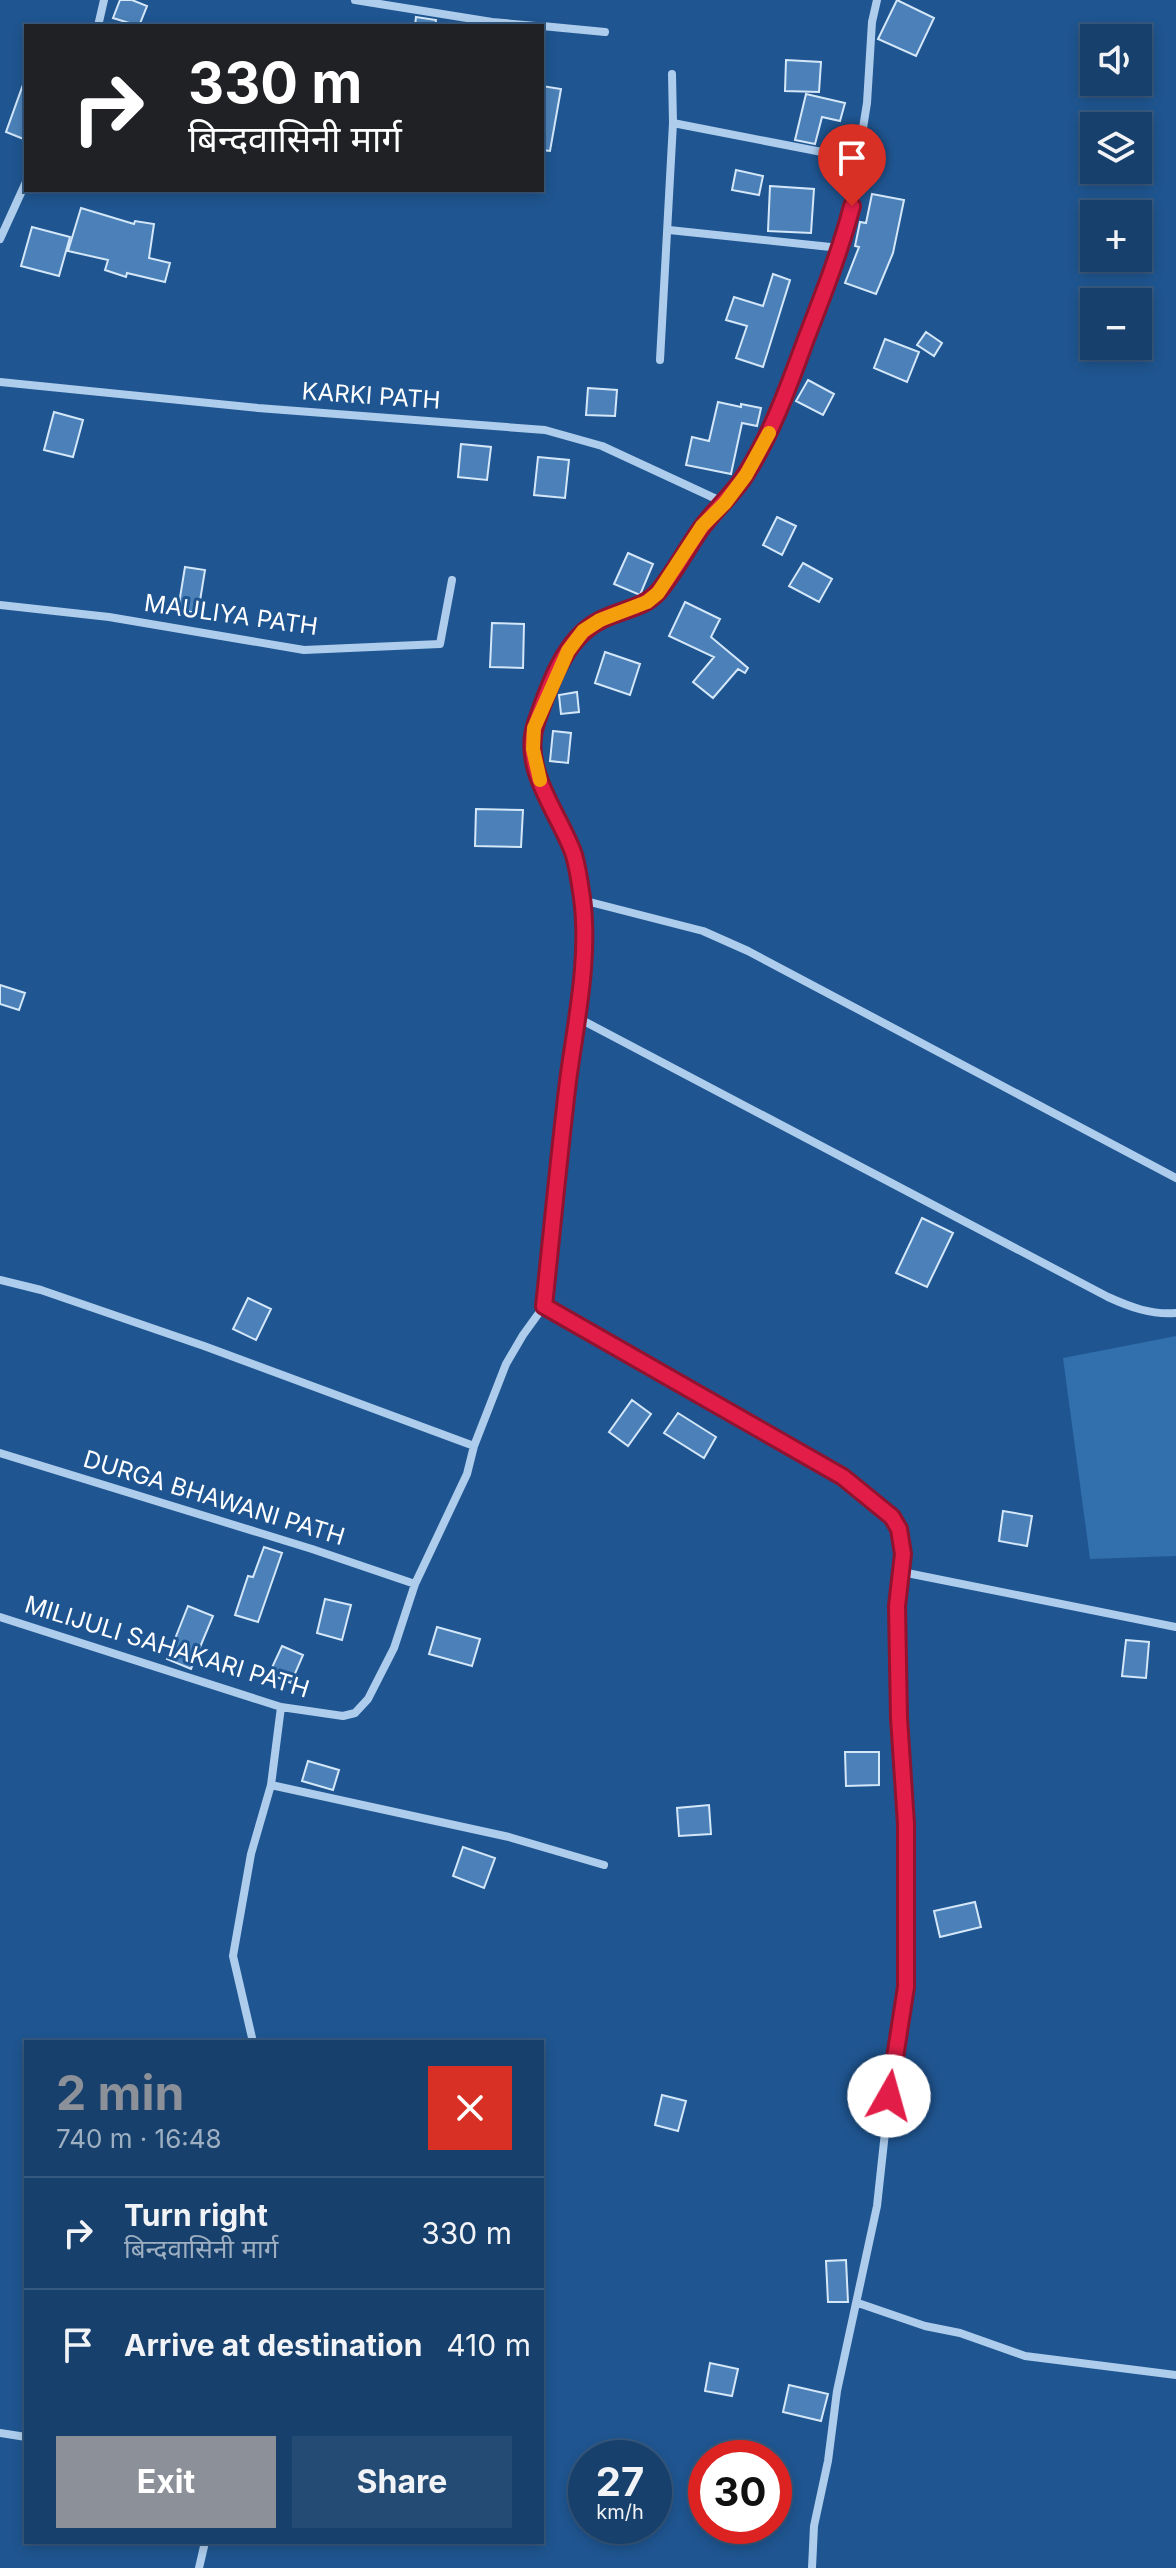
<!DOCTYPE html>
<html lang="en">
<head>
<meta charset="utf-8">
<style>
  :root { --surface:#17406c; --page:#244b74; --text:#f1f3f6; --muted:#9eafc2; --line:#36597f; --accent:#8c9099 }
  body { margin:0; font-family:Inter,"Noto Sans Devanagari",sans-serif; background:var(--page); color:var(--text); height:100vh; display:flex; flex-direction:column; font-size:30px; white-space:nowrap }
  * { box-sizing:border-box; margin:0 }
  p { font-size:26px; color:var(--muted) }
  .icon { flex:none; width:44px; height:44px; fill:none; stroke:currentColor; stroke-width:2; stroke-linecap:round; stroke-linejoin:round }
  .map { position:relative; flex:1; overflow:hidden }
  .details { position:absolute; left:24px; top:2040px; width:520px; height:504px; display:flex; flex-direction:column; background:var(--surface); border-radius:0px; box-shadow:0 4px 12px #0003,0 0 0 2px var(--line) }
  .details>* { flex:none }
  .top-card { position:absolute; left:24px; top:24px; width:520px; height:168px; border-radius:0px; box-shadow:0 4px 12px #0003,0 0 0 2px var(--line); background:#202124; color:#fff; overflow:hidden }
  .controls { position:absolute; left:1080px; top:24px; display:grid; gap:16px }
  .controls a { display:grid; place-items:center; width:72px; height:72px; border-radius:0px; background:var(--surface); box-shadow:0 4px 12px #0003,0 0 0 2px var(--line); font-size:40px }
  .speed { position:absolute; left:568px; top:2440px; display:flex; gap:16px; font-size:40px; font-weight:700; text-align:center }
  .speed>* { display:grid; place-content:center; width:104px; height:104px; border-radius:50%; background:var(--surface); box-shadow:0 4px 12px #0003,0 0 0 2px var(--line); line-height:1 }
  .speed small { font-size:20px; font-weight:400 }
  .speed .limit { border:12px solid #d22; background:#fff; color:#111 }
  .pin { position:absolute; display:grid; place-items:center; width:68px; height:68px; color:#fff; margin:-82px -34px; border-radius:50% 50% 50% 0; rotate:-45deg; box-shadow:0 0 8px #0007 }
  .pin .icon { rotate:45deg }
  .me { position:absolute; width:88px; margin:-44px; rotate:7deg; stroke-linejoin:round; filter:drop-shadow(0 0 6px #0008) }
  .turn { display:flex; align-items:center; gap:28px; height:168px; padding:0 32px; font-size:36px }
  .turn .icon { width:104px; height:104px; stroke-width:2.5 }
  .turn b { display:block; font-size:56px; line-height:68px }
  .round { display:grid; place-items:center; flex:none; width:84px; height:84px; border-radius:0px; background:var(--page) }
  .headline { display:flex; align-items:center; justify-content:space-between; height:136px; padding:0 32px }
  h1 { font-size:48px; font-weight:700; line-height:60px; color:var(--accent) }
  .cta { display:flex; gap:16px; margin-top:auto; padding:16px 32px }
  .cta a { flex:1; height:92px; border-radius:0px; background:var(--accent); color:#fff; font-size:32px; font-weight:700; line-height:92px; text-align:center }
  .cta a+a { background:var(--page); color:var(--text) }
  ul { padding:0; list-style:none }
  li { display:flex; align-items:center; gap:24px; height:112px; padding:0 32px; border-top:2px solid var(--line) }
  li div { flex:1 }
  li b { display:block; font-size:30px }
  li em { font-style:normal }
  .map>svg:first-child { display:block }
  .green { fill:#326fad }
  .building { fill:#4b81b8; stroke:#d4e7f9; stroke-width:2 }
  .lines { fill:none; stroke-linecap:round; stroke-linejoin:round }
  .minor { stroke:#aecded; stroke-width:8 }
  .route-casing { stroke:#92132f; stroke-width:20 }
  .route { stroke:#e11d48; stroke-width:14 }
  .slow { stroke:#f59e0b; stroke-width:14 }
  .labels { text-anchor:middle; stroke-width:6; stroke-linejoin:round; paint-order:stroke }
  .street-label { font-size:24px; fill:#fff; stroke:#1f5590 }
</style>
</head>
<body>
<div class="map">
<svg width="1176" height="2568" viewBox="0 0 1176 2568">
  <rect width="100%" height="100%" fill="#1f5590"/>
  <path class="green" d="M 1176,1336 L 1176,1556 L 1090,1559 L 1063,1358 Z"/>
  <path class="building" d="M 120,0 L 132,0 L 147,6 L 139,26 L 113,18 Z
    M 897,0 L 934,18 L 916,56 L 878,39 Z
    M 416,17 L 436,20 L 435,26 L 415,26 Z
    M 786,60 L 821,62 L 819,92 L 785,91 Z
    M 24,82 L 26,83 L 26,140 L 6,132 Z
    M 542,86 L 561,89 L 550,151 L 542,150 Z
    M 806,94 L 845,103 L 840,121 L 822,117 L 815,144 L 795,140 Z
    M 736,170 L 763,176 L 759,195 L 732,190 Z
    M 770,186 L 814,189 L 811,233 L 768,231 Z
    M 872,194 L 904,200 L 893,253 L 876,294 L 845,283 L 859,247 L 855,246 L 860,222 L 866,223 Z
    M 81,208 L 134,224 L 135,221 L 154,224 L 149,258 L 170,263 L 165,282 L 127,273 L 126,277 L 105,270 L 108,260 L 68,251 Z
    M 32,227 L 70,237 L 59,276 L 21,266 Z
    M 773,274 L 790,280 L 763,367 L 736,358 L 747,326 L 726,320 L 734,297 L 763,306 Z
    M 926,332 L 942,343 L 934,356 L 917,345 Z
    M 885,339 L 919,352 L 907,382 L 874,368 Z
    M 808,380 L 834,394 L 823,415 L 796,401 Z
    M 588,388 L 617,390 L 615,416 L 586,415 Z
    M 718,402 L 741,407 L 741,404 L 761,408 L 757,426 L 742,423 L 731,474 L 686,465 L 692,437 L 709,441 Z
    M 54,412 L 83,420 L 73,457 L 44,450 Z
    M 461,444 L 491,447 L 487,480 L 458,477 Z
    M 538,457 L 569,460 L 565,498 L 534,495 Z
    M 777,517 L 796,526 L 782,555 L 763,545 Z
    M 628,553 L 653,564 L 640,595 L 614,584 Z
    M 803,563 L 832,579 L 819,602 L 789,586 Z
    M 185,567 L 205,570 L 198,613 L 178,610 Z
    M 685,602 L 720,619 L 711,637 L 748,668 L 745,673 L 738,669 L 713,698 L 693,682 L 714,657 L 669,636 Z
    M 492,623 L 524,624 L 523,668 L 490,667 Z
    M 605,652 L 640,664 L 630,695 L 595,683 Z
    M 577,692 L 579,712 L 561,714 L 559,695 Z
    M 553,731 L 571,733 L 568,763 L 550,761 Z
    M 476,809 L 523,810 L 521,847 L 475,846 Z
    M 0,985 L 25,993 L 19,1010 L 0,1004 Z
    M 922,1218 L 953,1233 L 927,1287 L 896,1273 Z
    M 248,1298 L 271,1309 L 256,1340 L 233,1329 Z
    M 632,1400 L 651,1414 L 628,1446 L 609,1432 Z
    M 678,1413 L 716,1437 L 704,1458 L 664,1433 Z
    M 1003,1511 L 1032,1516 L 1027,1546 L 999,1541 Z
    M 264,1547 L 282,1553 L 258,1622 L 235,1615 L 248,1576 L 253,1577 Z
    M 325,1599 L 351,1605 L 342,1640 L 317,1633 Z
    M 188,1606 L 213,1616 L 191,1669 L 167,1659 Z
    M 437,1627 L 480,1639 L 472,1666 L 429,1654 Z
    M 1126,1640 L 1149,1642 L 1146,1678 L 1122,1676 Z
    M 282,1646 L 303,1655 L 291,1683 L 269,1674 Z
    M 845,1752 L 879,1752 L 879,1785 L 846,1786 Z
    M 308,1761 L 339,1770 L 333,1790 L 302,1781 Z
    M 709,1805 L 711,1834 L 679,1836 L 677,1808 Z
    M 463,1847 L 495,1858 L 484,1888 L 453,1876 Z
    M 975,1902 L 981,1927 L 940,1937 L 934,1911 Z
    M 662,2095 L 686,2101 L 678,2131 L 655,2125 Z
    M 846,2260 L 848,2302 L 828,2302 L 826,2261 Z
    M 710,2363 L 738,2369 L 732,2396 L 705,2391 Z
    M 789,2385 L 828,2394 L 821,2421 L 783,2412 Z"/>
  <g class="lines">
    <path class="minor" d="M 355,0 L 492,22 L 536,26
      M 98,26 L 104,0
      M 542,26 L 605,32
      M 673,123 L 858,159
      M 669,230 L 840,248
      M 0,239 L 26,182
      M 660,360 L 673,123 L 672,74
      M 0,382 L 258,408 L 545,430 L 602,446 L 725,503
      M 0,605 L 109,617 L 304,650 L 440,644 L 452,580
      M 582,900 L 703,931 L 748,951 L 1176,1178
      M 578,1018 L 1108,1297 C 1130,1307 1151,1315 1176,1313
      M 0,1280 L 41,1290 L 204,1346 L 474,1446
      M 544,1306 L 843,1477 L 892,1517 L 902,1540 L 903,1554 L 897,1606 L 899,1718 L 906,1824 L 906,1987 L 892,2068 L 877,2206 L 837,2391 L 828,2461 L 814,2526 L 812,2568
      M 544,1306 L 562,1124 L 578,1018 L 584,951 L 582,900 L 574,856 L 538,776 L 533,749 L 534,728 L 555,677 L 568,651 L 583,631 L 600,620 L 647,602 L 658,593 L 702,526 L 725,503 L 746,475 L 778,414 L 840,248 L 857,184 L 858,159 L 867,103 L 872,22 L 877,0
      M 0,1453 L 312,1549 L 415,1584
      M 902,1572 L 1176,1627
      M 0,1617 L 281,1707 L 343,1716 L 355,1713 L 368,1699 L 394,1648 L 415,1584 L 467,1474 L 474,1446 L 506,1364 L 523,1335 L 544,1306
      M 271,1785 L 509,1837 L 604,1865
      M 253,2042 L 233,1956 L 251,1854 L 271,1785 L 281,1707
      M 858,2303 L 925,2326 L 960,2333 L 1025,2356 L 1176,2375
      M 0,2433 L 26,2437
      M 199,2568 L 205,2542"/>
  </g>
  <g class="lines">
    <defs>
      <path id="route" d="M 852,206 C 840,252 823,295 806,339 C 789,385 773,431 746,474 C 733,495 714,510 700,530 C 686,550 674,573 659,591 C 644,609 618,610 599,621 C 564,639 548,688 536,723 C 520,769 560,814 574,855 C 578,869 580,884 582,898 C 590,958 576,1021 568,1081 C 559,1156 552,1231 544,1306 L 843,1477 L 892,1517 L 899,1529 L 903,1554 L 897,1606 L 899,1718 L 906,1824 L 906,1987 L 889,2096"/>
    </defs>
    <use href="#route" class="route-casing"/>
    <use href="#route" class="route"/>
    <path class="slow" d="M 540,780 L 533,749 L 534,728 L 568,651 L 583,631 L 600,620 L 647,602 L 658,593 L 702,526 L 725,503 L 746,475 L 769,433"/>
  </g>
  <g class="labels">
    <g class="street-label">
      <text transform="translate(371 396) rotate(4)" y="8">KARKI PATH</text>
      <text transform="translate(231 615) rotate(8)" y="8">MAULIYA PATH</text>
      <text transform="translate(214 1498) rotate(17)" y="8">DURGA BHAWANI PATH</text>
      <text transform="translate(167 1647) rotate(17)" y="8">MILIJULI SAHAKARI PATH</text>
    </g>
  </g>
</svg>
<div class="controls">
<a><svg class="icon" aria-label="sound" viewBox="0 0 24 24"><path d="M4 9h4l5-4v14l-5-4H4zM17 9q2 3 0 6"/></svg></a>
<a><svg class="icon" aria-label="layers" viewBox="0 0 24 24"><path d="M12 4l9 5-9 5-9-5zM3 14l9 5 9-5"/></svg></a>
<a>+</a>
<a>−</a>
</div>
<div class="speed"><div>27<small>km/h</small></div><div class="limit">30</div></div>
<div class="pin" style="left:852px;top:206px;background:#d93025"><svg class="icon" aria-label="arrive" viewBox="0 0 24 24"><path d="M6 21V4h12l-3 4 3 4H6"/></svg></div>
<svg class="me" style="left:889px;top:2096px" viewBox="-20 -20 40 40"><circle r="19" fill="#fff"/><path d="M0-13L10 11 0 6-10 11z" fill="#e11d48"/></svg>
<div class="top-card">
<div class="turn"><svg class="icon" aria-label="right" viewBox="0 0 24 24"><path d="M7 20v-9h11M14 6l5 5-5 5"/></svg><div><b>330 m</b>बिन्दवासिनी मार्ग</div></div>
</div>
<section class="details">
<div class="headline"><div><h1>2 min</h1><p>740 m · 16:48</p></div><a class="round" style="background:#d93025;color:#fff"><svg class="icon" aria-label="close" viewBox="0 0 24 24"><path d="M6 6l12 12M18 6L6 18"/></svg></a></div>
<ul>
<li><svg class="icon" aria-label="right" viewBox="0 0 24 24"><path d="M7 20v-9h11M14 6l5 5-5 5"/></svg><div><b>Turn right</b><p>बिन्दवासिनी मार्ग</p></div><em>330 m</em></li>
<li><svg class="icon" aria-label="arrive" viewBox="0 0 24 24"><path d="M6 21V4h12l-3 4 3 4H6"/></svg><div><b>Arrive at destination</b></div><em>410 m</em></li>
</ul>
<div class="cta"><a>Exit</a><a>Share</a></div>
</section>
</div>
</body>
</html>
